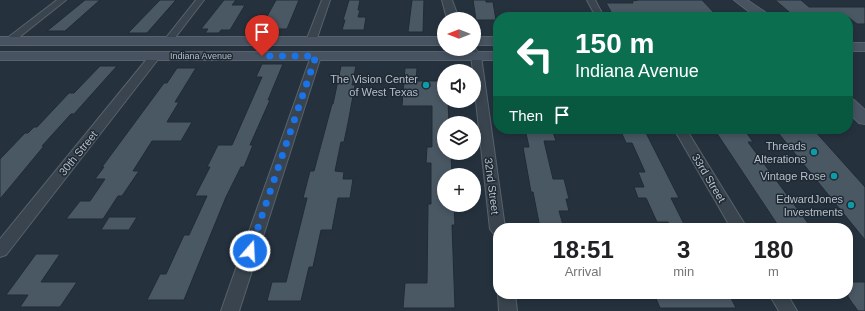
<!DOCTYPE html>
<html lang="en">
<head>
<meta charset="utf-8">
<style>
  :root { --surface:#fff; --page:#f6f6f6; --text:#202124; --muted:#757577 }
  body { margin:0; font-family:Helvetica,sans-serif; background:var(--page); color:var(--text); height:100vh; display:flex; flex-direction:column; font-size:15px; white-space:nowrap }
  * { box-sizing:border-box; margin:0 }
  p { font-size:13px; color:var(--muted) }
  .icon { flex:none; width:22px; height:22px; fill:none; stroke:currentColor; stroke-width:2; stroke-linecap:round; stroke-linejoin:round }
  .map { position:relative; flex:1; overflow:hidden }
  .panel { position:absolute; left:493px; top:223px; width:360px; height:76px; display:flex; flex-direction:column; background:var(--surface); border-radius:16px; box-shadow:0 2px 6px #0003 }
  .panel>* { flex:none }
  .hud { position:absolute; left:493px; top:12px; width:360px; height:122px; border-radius:16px; box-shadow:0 2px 6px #0003; background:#0b6e4f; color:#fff; overflow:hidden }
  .needle { width:26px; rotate:270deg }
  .controls { position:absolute; left:437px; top:12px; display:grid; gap:8px }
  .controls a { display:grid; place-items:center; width:44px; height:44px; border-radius:50%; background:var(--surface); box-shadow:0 2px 6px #0003; font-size:20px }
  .pin { position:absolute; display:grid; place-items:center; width:34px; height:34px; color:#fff; margin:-41px -17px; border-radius:50% 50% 50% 0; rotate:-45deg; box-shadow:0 0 4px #0007 }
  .pin .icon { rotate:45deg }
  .me { position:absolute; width:44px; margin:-22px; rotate:19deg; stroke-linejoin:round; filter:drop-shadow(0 0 3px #0008) }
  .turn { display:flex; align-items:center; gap:14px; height:84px; padding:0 16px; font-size:18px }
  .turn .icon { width:52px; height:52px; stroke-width:2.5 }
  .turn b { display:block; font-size:28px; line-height:34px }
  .then { display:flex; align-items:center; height:38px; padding:0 16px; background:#0003; gap:8px; font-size:15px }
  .eta { display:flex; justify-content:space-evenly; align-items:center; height:68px; text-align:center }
  .eta b { font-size:24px; font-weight:600; line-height:28px }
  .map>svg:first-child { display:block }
  .building { fill:#4a5864; stroke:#202b35 }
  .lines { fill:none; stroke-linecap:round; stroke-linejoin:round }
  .minor-casing { stroke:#57626c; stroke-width:2 }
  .tertiary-casing { stroke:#57626c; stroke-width:2 }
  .secondary-casing { stroke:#57626c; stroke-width:2 }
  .minor { fill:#39444e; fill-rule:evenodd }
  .tertiary { fill:#39444e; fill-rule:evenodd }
  .secondary { fill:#475361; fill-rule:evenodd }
  .route { stroke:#1a73e8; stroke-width:7; stroke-dasharray:0 12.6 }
  .culture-dot { fill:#0f9aa8; stroke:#1e2933; stroke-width:1.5 }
  .labels { text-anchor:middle; stroke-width:3; stroke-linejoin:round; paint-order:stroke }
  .far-street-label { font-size:9px; fill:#b6bfc9; stroke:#1e2933 }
  .poi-label { font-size:11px; fill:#b6bfc9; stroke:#1e2933; text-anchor:end }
  .street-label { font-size:11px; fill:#b6bfc9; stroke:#1e2933 }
</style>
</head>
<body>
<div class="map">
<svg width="865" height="311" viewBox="0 0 865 311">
  <rect width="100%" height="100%" fill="#25323e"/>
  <path class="building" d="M 85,0 L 100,0 L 65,31 L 47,31 Z
    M 160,0 L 176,0 L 147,33 L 128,33 Z
    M 224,0 L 236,0 L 232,5 L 245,5 L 230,30 L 221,30 L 219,33 L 205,33 L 208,29 L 201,29 Z
    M 276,0 L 299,0 L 287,29 L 260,29 Z
    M 349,0 L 360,0 L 358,10 L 360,10 L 358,17 L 366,17 L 364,30 L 342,30 L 345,20 L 343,20 Z
    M 412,0 L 424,0 L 423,32 L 408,32 Z
    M 473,0 L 486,0 L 486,2 L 493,2 L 496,20 L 476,20 Z
    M 639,0 L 702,0 L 718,17 L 614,17 L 606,3 L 633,3 L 632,1 Z
    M 775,0 L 801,0 L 809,7 L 865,7 L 865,24 L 857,24 L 848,17 L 795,17 Z
    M 262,64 L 283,64 L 268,100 L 270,100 L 250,145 L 253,145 L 244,167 L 241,167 L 226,197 L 184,300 L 147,300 L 160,274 L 166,274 L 184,235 L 189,235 L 207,196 L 195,196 L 210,167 L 207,167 L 218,145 L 232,145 L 262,77 L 256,77 Z
    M 100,66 L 117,66 L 74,114 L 71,114 L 42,146 L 44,146 L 0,199 L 0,159 L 25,133 L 28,133 L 34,127 L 37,127 L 69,93 L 74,93 Z
    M 341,66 L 356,66 L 352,85 L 355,85 L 348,123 L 344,142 L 341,142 L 335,171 L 344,172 L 343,179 L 353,179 L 350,198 L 338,198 L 332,230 L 321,230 L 313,267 L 309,267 L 301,301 L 267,301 L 272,282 L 286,282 L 307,198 L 303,198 L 310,171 L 314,171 L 332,104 L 333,104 Z
    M 177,68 L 196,68 L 175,102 L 179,102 L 167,122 L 192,122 L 181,141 L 152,141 L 133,171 L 139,171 L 122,196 L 118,196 L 103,219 L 66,219 L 80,201 L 90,201 L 105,179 L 95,179 L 104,167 L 102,167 L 164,83 L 167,83 Z
    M 405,68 L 417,68 L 416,81 L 444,81 L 444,101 L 448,101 L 449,123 L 444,123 L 444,153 L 451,153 L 452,175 L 444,175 L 444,205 L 454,205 L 455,225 L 452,225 L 455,308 L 403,308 L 405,283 L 427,283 L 428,204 L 431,204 L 431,163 L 426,163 L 427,147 L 432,147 L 432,106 L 402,106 Z
    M 525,129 L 552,129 L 556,141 L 544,141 L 553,179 L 564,179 L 569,199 L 566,199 L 569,211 L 559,211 L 564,228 L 540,228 L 533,192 L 531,192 L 523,147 L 529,147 Z
    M 620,129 L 644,129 L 679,198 L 671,198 L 686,228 L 671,228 L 668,222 L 657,222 L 646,198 L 638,198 L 634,187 L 644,187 L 638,172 L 645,172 L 632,143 L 626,143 Z
    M 714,129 L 744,129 L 753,142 L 748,142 L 810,226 L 779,227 Z
    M 775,129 L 813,129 L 865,187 L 865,240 Z
    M 109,217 L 137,217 L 129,230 L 101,230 Z
    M 36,254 L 60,254 L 41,282 L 77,282 L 60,307 L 20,307 L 28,295 L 6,295 Z
    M 848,282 L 865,282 L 865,311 L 858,311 L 848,297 Z
    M 654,294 L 729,294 L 736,308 L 660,308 Z"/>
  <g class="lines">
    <defs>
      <path id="minor" d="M 57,0 L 66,0 L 12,43 L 6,43 L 4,41 L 6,39 Z
        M 196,0 L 204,0 L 171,43 L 165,43 L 163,41 L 165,39 Z
        M 322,0 L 330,0 L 316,41 L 314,43 L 308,43 L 306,41 Z
        M 587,0 L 595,0 L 604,17 L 596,17 Z
        M 474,47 L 481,56 L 505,228 L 498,228 L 498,235 L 493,233 L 490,229 L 474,83 L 474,71 L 473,71 L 471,56 L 465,49 L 474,49 Z
        M 155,53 L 160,56 L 159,58 L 6,255 L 0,257 L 0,239 L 151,54 Z
        M 316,53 L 321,56 L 239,311 L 221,311 L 311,56 Z
        M 674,129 L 686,129 L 747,228 L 731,228 Z
        M 498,293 L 515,294 L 517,311 L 499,311 Z
        M 769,294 L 787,294 L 797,311 L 779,311 Z"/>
      <path id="tertiary" d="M 442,0 L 452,0 L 459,19 L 447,19 Z"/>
      <path id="secondary" d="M 734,0 L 747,0 L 765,12 L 769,17 L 756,17 Z
        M 0,37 L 444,37 L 444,45 L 0,45 Z
        M 474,37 L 498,37 L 498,45 L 474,45 Z
        M 848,43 L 865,43 L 865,51 L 848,51 Z
        M 0,52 L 498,52 L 498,60 L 0,60 Z
        M 848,98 L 854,100 L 865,110 L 865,124 L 859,123 L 848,112 Z"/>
    </defs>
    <use href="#minor" class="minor-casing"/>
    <use href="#tertiary" class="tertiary-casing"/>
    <use href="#secondary" class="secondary-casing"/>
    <use href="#minor" class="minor"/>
    <use href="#tertiary" class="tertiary"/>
    <use href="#secondary" class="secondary"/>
  </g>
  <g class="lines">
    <path class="route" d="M 250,251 L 316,56 L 262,56"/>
  </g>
  <g class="culture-dot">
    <circle cx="426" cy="85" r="4"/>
    <circle cx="814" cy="152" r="4"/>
    <circle cx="834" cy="176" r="4"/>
    <circle cx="851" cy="205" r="4"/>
  </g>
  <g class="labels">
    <g class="far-street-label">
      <text x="201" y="59">Indiana Avenue</text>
    </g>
    <g class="poi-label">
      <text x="418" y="83">The Vision Center<tspan x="418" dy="13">of West Texas</tspan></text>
      <text x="806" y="150">Threads<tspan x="806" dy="13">Alterations</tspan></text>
      <text x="826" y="180">Vintage Rose</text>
      <text x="843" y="203">EdwardJones<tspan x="843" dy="13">Investments</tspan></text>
    </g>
    <g class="street-label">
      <text transform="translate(78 153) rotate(-51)" y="4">30th Street</text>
      <text transform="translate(709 178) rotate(59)" y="4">33rd Street</text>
      <text transform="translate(492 186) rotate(83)" y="4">32nd Street</text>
    </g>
  </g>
</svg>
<div class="controls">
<a><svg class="needle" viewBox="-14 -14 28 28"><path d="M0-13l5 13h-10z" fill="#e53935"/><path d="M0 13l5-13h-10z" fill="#757577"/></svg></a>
<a><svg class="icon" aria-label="sound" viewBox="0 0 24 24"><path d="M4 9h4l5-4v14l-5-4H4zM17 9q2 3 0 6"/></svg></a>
<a><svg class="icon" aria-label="layers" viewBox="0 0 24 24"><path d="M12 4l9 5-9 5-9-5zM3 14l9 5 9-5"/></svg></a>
<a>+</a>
</div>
<div class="pin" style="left:262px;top:56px;background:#d93025"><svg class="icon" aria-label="arrive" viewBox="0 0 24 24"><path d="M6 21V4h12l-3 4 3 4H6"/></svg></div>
<svg class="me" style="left:250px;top:251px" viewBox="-20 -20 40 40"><circle r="17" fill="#1a73e8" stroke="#fff" stroke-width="3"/><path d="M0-11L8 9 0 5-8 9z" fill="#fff"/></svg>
<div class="hud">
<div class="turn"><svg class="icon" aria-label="left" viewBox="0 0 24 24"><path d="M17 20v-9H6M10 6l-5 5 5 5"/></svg><div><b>150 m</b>Indiana Avenue</div></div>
<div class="then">Then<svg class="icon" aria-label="arrive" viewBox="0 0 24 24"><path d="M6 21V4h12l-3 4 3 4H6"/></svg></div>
</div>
<section class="panel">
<div class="eta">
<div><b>18:51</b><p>Arrival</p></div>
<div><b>3</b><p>min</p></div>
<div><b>180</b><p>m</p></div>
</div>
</section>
</div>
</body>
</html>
